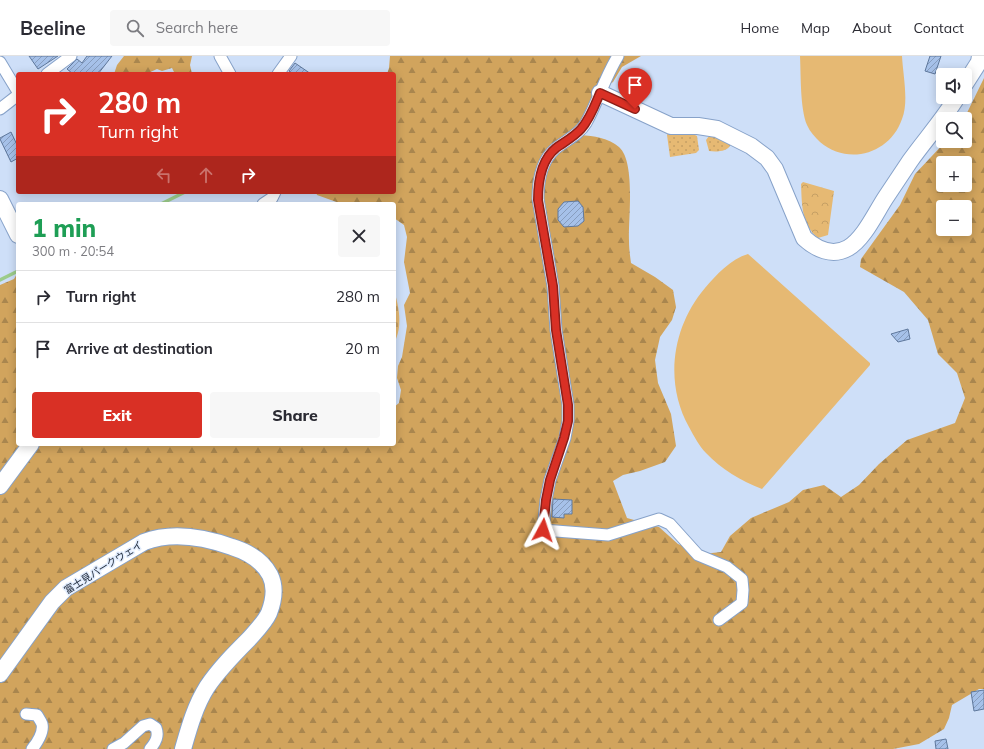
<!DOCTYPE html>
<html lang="en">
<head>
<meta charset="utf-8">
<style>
  :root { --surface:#fff; --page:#f7f7f7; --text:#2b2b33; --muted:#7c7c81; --line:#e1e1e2; --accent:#d93025 }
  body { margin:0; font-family:Mulish,"Noto Sans JP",sans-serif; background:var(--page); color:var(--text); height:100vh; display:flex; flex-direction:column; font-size:15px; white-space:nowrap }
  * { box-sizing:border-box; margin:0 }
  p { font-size:13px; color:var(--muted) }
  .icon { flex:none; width:22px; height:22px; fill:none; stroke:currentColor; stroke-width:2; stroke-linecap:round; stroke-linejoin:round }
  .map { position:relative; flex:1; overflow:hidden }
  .drawer { position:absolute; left:16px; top:146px; width:380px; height:244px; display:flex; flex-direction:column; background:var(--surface); border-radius:4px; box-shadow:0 2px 10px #0003 }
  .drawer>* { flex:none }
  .hud { position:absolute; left:16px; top:16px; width:380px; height:122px; border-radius:4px; box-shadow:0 2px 10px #0003; background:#d93025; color:#fff; overflow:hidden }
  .controls { position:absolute; left:936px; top:12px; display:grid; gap:8px }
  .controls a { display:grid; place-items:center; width:36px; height:36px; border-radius:4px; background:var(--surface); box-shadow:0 2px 10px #0003; font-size:20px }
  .pin { position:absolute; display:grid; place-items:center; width:34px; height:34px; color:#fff; margin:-41px -17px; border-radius:50% 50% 50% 0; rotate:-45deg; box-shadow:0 0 4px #0007 }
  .pin .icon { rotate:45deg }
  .me { position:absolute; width:44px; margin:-22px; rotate:5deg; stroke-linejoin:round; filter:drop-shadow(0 0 3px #0008) }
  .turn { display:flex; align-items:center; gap:14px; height:84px; padding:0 16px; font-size:18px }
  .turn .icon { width:52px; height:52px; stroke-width:2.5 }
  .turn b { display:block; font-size:28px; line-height:34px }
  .lanes { display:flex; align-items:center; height:38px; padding:0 16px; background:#0003; justify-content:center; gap:20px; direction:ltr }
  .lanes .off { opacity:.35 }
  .round { display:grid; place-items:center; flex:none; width:42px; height:42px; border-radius:4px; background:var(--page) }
  .overview { display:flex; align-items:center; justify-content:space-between; height:68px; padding:0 16px }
  h1 { font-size:24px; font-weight:800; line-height:30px; color:#1e9e55 }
  .cta { display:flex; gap:8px; margin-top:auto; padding:8px 16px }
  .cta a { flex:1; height:46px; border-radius:4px; background:var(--accent); color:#fff; font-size:16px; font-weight:800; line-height:46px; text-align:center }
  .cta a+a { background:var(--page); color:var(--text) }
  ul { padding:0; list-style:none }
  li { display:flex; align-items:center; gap:12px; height:52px; padding:0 16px; border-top:1px solid var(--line) }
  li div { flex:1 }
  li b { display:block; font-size:15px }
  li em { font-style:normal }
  header { display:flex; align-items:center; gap:24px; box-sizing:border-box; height:56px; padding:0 20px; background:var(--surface); border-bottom:1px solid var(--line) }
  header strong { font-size:19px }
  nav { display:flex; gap:22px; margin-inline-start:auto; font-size:14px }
  .search { width:280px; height:36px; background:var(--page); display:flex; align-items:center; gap:10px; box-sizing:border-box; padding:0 14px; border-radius:4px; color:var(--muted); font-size:15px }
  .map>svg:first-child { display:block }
  .grass { fill:url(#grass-dots) }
  .forest { fill:url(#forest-firs); fill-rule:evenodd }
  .cemetery { fill:url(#cemetery-stones) }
  .park { fill:url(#park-crowns) }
  .pitch { fill:#e6b973 }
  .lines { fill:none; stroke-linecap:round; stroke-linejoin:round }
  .stream { stroke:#9ccc8a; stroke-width:3.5 }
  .building { fill:url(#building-hatch); stroke:#5f789c }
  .street-casing { stroke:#87a2c9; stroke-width:13 }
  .secondary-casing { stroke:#87a2c9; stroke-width:18 }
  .street { stroke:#fff; stroke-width:11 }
  .secondary { stroke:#fff; stroke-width:16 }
  .route-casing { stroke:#8d1f18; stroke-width:10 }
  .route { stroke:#d93025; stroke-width:7 }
  .labels { text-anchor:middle; stroke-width:3; stroke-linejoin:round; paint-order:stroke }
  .street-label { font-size:10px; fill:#222c3c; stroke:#e1ecfd }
</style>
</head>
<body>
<header>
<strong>Beeline</strong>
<div class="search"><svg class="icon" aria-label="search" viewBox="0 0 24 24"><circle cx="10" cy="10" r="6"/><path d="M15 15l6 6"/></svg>Search here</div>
<nav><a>Home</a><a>Map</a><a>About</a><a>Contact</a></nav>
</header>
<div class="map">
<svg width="984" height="693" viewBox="0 0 984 693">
  <defs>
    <pattern id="grass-dots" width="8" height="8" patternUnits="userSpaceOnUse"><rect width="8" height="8" fill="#e6b973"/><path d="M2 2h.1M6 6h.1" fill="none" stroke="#c59f64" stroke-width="1.8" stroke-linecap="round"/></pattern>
    <pattern id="forest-firs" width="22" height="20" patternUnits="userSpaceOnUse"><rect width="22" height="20" fill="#d1a45d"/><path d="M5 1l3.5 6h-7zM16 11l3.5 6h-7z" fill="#a9864e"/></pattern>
    <pattern id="cemetery-stones" width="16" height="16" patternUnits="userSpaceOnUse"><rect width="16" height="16" fill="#e6b973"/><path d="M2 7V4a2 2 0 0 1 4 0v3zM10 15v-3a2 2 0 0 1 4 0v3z" fill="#c59f64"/></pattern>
    <pattern id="park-crowns" width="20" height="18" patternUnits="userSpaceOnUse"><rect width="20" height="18" fill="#e6b973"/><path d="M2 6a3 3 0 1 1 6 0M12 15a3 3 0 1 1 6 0" fill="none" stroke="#c59f64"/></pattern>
    <pattern id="building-hatch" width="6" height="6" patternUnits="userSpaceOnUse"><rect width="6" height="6" fill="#a6c1e9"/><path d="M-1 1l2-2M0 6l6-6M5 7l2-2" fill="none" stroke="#879dbe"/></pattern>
  </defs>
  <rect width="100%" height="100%" fill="#cedff8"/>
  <path class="grass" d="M 668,77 C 676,79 693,77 697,80 L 699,94 L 696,97 L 670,101 L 667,79 Z
    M 709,80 L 713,80 L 731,88 C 728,96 716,96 709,95 L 706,84 Z"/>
  <path class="forest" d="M 124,0 L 192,0 L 190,9 L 192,18 L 175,18 L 172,12 L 162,15 L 157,13 L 146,18 L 114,18 L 117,9 Z
    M 390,0 L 641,0 L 622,11 L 613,26 L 598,36 L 587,52 L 585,62 L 575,71 L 581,79 C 593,80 609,82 619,91 C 636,106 628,164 629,185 C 629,192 630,200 631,207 L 655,221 L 673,234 L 676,251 L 672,264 L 660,281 L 655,304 L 658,327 L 671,358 L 676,390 L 665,406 L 640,415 L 623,419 L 613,425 L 627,462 L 659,471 L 678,488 L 703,498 L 721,496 L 730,480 L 751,462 L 789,446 L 803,434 L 824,429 L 841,441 L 859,429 L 879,408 L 907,384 L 955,367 L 965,342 L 957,317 L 938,298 L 928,264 L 904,236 L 860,211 L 861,203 L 900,149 L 915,118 L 946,85 L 965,85 L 965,63 L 964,63 L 984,22 L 984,633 L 979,633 L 952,649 L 949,662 L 944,673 L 919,688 L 893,693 L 0,693 L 0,229 L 14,223 L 18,216 L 18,388 L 394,388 L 394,351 L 399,347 L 401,334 L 397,322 L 398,310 L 402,301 L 407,270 L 404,249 L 410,237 L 404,206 L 407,181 L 404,169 L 394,162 L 394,148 L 342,148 L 317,139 L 316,136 L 394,136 L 394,18 L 387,18 L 389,12 ZM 943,107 L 965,107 L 965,129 L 943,129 ZM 943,151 L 965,151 L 965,173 L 943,173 Z"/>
  <path class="cemetery" d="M 394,234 C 399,251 403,271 394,287 Z"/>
  <path class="park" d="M 803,126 L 834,135 L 828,179 L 818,182 C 801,168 802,148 801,128 Z"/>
  <path class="pitch" d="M 800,0 L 902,0 C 903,19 909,46 902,63 C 890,98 848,110 820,86 C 815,81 810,76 807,69 C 800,52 801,20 800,0 Z
    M 748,198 L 870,307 L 870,309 L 762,433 C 741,425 721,413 706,397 C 699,390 694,380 689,371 C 664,326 672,271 705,232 C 716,219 731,203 748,198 Z"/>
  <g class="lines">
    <path class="stream" d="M 161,148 L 185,136
      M 0,224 L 18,215"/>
  </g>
  <path class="building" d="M 29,0 L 58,0 L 38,13 Z
    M 87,0 L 112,0 L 98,18 L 73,18 L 67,13 L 77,3 L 82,7 Z
    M 930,0 L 941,0 L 935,18 L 925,15 Z
    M 295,7 L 311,18 L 293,18 L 289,15 Z
    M 11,76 L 18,91 L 18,102 L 11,106 L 0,83 L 0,82 Z
    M 578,145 L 583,151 L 584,165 L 578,170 L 564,171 L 558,164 L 558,153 L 564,146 Z
    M 908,273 L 910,283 L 898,286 L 891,278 Z
    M 553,443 L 572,444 L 572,458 L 564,458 L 564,462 L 552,461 Z
    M 984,634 L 984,653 L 974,655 L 971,636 Z
    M 946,683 L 948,693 L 936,693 L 935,685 Z"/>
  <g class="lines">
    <defs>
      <path id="street" d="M 220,0 L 230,18
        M 618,0 C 605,21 598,45 586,67 C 579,79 566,84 555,93 C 541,105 538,125 538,143 L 553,230 L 556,274 L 568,349 L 568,365 L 565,382 L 550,424 L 546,444 L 543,474 L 608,479 L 659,463 L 670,468 L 698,499 L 727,511 L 742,523 L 743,534 L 742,547 L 719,564
        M 0,6 L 18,36
        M 47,18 L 71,0
        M 278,18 L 291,0
        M 0,53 L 18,39
        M 263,148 L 272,142 L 275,136
        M 26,658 L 37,659 C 38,661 41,665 42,668 C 44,676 37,687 32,693
        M 113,693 L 124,687 L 143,670 L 150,668 L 156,672 C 159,680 156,686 150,693"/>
      <path id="secondary" d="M 965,28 L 979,6 L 980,0
        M 600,37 L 671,70 L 698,70 L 717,73 L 751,90 L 767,102 L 775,113 L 804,182 C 816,193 832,201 848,192 C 864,183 876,156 886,141 C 894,129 902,117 910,105 C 925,84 943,64 957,41
        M 0,143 L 18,179
        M 0,430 L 31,388
        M 0,618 L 52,546 L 66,532 L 144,486 C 173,475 204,481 232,491 C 248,496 262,504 270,519 C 276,531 274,544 269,557 C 265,566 256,575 249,583 C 234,598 219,613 207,631 C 195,650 189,672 183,693"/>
    </defs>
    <use href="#street" class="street-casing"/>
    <use href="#secondary" class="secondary-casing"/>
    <use href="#street" class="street"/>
    <use href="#secondary" class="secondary"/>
  </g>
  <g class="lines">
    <defs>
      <path id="route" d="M 543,474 L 546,444 L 550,424 L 564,382 L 568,365 L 568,349 L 556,274 L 553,230 L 538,144 C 538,125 541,104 556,92 C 564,86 574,81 581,73 C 590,63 595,49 600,37 L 635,53"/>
    </defs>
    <use href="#route" class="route-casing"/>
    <use href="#route" class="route"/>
  </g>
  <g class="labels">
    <g class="street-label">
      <text transform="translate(103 511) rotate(-32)" y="4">富士見パークウェイ</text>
    </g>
  </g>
</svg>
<div class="controls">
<a><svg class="icon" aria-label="sound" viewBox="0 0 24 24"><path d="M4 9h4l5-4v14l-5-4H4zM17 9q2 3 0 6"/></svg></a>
<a><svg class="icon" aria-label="search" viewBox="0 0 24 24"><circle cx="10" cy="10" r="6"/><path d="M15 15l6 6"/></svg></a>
<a>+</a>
<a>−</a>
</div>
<div class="pin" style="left:635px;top:53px;background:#d93025"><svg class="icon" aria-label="arrive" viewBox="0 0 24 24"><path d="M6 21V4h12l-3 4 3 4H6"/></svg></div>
<svg class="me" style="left:543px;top:474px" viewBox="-20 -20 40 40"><path d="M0-17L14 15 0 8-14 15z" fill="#d93025" stroke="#fff" stroke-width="4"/></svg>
<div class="hud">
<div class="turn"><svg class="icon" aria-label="right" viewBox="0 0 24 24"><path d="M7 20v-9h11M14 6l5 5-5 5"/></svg><div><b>280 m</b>Turn right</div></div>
<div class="lanes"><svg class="icon off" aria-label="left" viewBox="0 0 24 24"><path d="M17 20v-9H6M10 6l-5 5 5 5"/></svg><svg class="icon off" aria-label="ahead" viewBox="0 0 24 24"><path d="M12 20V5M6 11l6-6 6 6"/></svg><svg class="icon" aria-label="right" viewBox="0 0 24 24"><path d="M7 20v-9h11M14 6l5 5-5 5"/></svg></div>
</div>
<section class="drawer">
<div class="overview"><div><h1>1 min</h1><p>300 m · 20:54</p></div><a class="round"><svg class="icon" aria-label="close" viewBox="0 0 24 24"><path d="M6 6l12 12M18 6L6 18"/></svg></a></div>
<ul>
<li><svg class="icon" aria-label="right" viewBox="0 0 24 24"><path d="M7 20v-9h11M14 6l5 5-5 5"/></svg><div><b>Turn right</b></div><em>280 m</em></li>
<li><svg class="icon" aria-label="arrive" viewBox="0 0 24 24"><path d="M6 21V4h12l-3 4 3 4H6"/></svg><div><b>Arrive at destination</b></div><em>20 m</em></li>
</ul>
<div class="cta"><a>Exit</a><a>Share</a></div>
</section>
</div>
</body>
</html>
